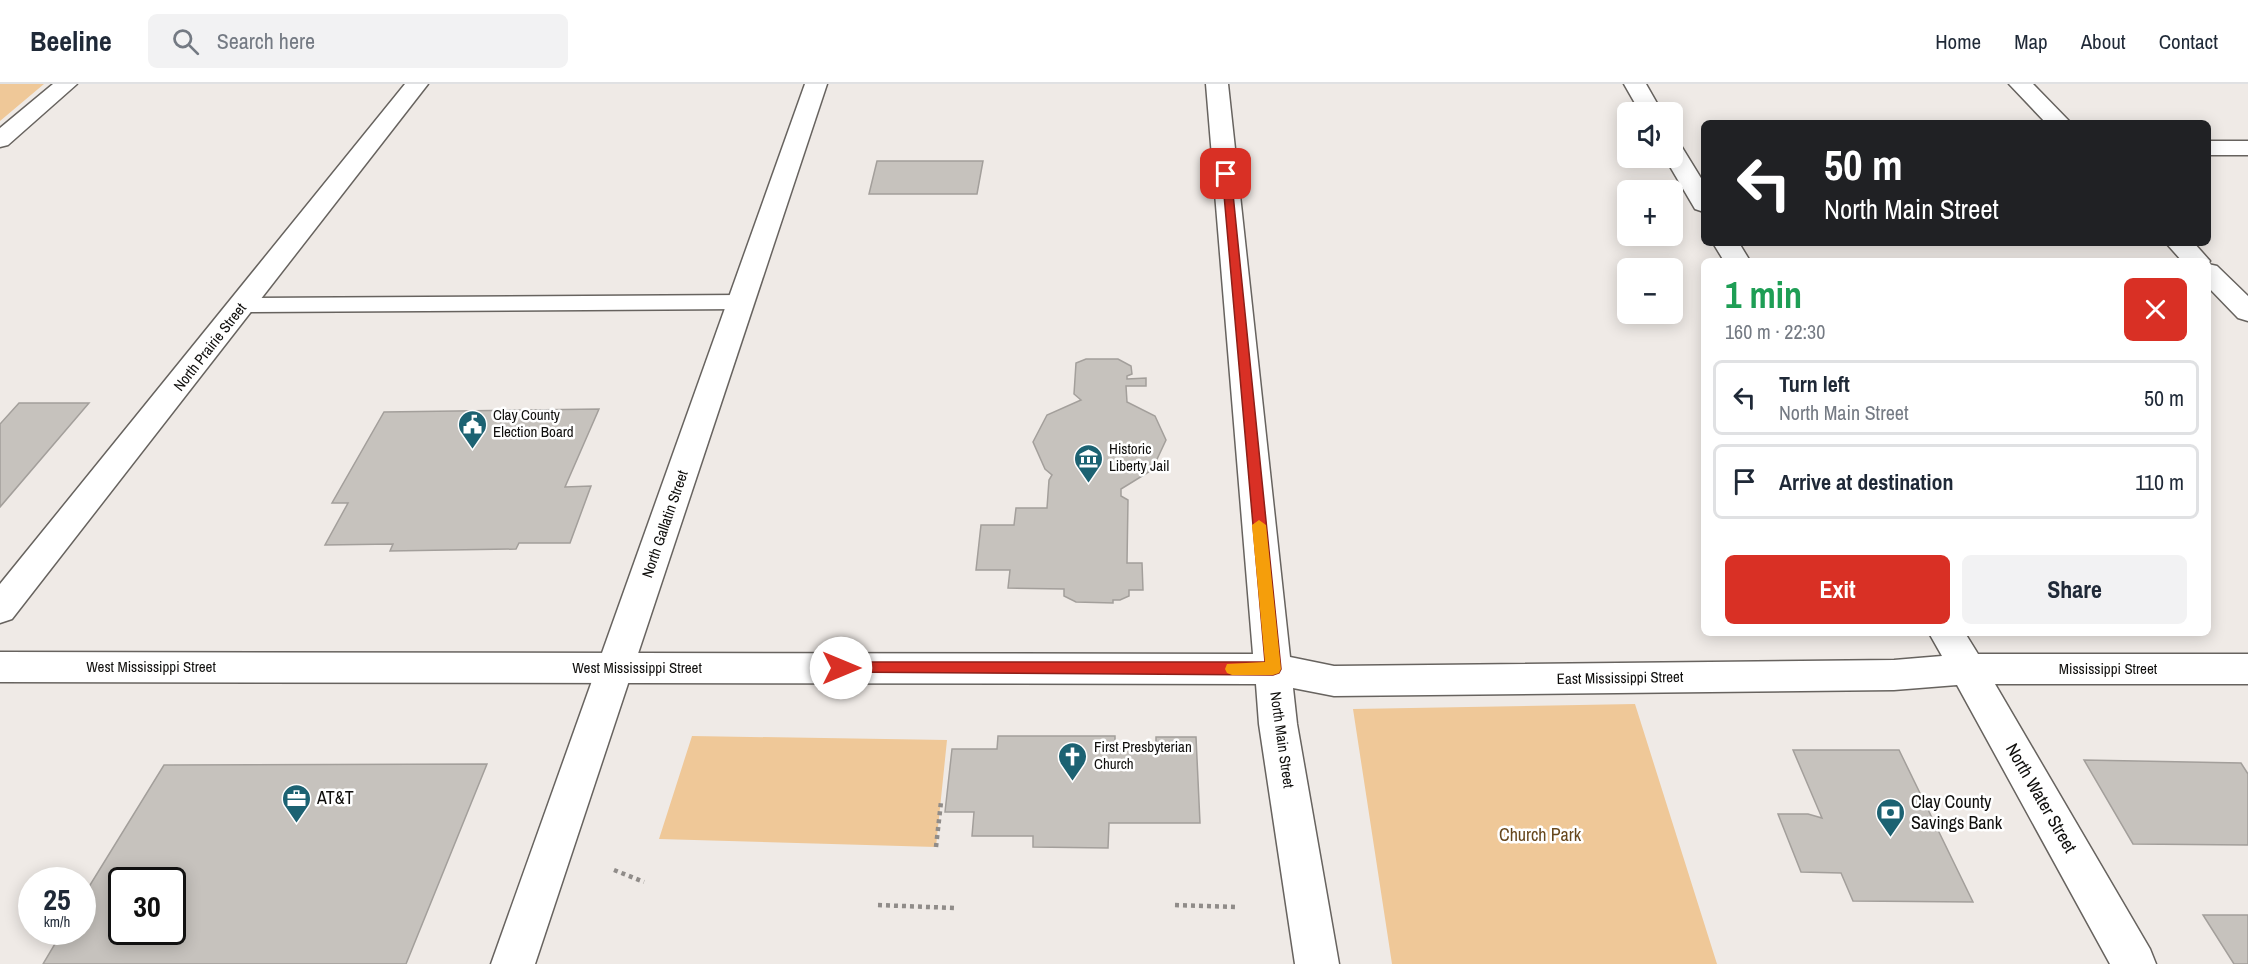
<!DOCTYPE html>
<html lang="en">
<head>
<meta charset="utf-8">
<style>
  :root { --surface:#fff; --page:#f2f2f3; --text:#1f2937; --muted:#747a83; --line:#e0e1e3; --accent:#d93025 }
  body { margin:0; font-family:"Archivo Narrow",sans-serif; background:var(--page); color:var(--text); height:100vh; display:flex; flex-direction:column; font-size:22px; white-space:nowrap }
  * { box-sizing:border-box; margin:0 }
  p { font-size:20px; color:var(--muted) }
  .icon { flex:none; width:33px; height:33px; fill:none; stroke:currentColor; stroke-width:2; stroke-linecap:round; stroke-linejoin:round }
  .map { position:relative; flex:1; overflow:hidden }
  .drawer { position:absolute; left:1701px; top:174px; width:510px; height:378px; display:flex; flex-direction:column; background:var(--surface); border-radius:9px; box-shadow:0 3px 15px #0003 }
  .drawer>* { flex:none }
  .hud { position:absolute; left:1701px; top:36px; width:510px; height:126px; border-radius:9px; box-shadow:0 3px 15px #0003; background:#202124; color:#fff; overflow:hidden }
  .tools { position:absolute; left:1617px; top:18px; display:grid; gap:12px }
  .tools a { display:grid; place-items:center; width:66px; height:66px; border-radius:9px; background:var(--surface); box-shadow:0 3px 15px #0003; font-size:30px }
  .speed { position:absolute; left:18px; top:783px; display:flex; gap:12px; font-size:30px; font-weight:700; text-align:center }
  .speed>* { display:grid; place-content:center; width:78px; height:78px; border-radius:50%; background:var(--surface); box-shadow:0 3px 15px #0003; line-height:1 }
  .speed small { font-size:15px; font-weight:400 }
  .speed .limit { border:3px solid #111; border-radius:9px; background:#fff; color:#111 }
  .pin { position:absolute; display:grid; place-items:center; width:51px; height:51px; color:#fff; margin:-26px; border-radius:12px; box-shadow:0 3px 9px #0006 }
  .me { position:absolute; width:66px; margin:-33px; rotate:90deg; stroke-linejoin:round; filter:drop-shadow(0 0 4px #0008) }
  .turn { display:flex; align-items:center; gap:21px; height:126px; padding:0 24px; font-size:27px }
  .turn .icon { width:78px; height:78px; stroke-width:2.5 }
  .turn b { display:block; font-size:42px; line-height:51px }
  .round { display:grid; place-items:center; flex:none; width:63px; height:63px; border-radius:9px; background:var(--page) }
  .headline { display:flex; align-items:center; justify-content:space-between; height:102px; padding:0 24px }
  h1 { font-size:36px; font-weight:700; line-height:45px; color:#1e9e55 }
  .action { display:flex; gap:12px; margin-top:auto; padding:12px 24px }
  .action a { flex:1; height:69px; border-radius:9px; background:var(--accent); color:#fff; font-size:24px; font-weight:700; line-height:69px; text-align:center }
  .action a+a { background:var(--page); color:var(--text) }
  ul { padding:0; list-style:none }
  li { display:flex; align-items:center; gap:18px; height:75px; margin:0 12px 9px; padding:0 12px; border:3px solid var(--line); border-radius:9px }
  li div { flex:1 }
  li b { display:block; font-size:22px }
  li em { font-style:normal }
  header { display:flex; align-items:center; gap:36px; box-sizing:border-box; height:84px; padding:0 30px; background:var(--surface); border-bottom:2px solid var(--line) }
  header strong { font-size:28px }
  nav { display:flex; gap:33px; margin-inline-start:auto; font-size:21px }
  .search { width:420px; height:54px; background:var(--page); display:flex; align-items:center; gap:15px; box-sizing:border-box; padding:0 21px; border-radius:9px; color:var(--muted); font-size:22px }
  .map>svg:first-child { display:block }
  .green { fill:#efc898 }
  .building { fill:#c6c2bd; stroke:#a39f9b; stroke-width:1.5; fill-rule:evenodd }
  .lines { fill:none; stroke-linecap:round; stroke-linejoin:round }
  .lane-casing { stroke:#67635f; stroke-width:3 }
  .street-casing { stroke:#67635f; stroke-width:3 }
  .secondary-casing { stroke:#67635f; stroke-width:3 }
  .path { stroke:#908c89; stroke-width:4.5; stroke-dasharray:4 4; stroke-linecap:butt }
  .lane { fill:#fff; fill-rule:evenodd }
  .street { fill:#fff; fill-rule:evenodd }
  .secondary { fill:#fff; fill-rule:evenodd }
  .route { fill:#d93025; stroke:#8d1f18; stroke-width:1.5 }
  .slow { fill:#f59e0b }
  .labels { text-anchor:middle; stroke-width:5; stroke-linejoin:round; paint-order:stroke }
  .street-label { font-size:15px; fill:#0f0e0c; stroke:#fff }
  .poi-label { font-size:15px; fill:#0f0e0c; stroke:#fff; text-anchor:start }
  .near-poi-label { font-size:18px; fill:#0f0e0c; stroke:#fff; text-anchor:start }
  .near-street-label { font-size:18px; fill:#0f0e0c; stroke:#fff }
  .near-park-label { font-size:18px; fill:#67471c; stroke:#fff }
</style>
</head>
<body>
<header>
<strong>Beeline</strong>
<div class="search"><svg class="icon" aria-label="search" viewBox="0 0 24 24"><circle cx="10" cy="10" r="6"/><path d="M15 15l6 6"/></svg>Search here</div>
<nav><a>Home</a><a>Map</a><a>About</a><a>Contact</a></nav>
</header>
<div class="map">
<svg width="2248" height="880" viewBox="0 0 2248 880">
  <rect width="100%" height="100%" fill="#efeae6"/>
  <path class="green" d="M 0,0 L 44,0 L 0,37 Z
    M 1635,620 L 1717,880 L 1392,880 L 1353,625 Z
    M 692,652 L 947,656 L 936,763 L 659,755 Z"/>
  <path class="building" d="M 877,77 L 983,77 L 977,110 L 869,110 Z
    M 1086,275 L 1118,275 L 1131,282 L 1132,290 L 1127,292 L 1127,295 L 1146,294 L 1146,302 L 1126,302 L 1127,318 L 1155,332 L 1166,356 L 1152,386 L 1121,405 L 1121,412 L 1128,416 L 1127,479 L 1142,479 L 1143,506 L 1129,506 L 1129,512 L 1120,516 L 1113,516 L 1113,519 L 1076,518 L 1064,512 L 1064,505 L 1008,504 L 1010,486 L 976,486 L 981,441 L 1014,441 L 1016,424 L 1047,424 L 1049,396 L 1052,391 L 1045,385 L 1033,358 L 1047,331 L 1081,316 L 1074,310 L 1076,279 Z
    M 19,319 L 89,319 L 0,423 L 0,340 Z
    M 599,325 L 565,403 L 591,402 L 570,459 L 519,459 L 516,465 L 390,467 L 393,460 L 325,461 L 348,419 L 332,419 L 384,328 Z
    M 998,652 L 1115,652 L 1115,665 L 1156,665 L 1156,653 L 1196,653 L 1200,739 L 1109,739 L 1108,764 L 1033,763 L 1033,752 L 972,752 L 974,728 L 945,728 L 952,665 L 997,665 Z
    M 1793,666 L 1899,666 L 1973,818 L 1853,817 L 1841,789 L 1801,788 L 1778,730 L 1808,730 L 1822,734 Z
    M 2084,676 L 2241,679 L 2248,690 L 2248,761 L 2133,760 Z
    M 487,680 L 406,880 L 43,880 L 62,848 L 82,848 L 82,814 L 164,681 ZM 122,796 L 172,796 L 172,848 L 122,848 Z
    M 2203,831 L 2248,831 L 2248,880 L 2234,880 Z"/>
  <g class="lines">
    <defs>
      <path id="lane" d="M 742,211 L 750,213 L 753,218 L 750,223 L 742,225 L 243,228 L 235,226 L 232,221 L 235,216 L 243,214 Z"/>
      <path id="street" d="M 53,0 L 77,0 L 8,61 L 0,63 L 0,44 Z
        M 405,0 L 428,0 L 12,535 L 0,539 L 0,500 Z
        M 1206,0 L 1228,0 L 1290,573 L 1334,582 L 1894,576 L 1942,572 L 1929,549 L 1965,549 L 1978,570 L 2248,570 L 2248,600 L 1995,600 L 2150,865 L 2156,880 L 2110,880 L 1957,601 L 1894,606 L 1334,612 L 1293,604 L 1297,640 L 1339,880 L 1295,880 L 1259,640 L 1256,600 L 0,598 L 0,568 L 1253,570 Z
        M 1624,0 L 1646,0 L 1662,28 L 1640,28 Z
        M 2009,0 L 2033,0 L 2071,39 L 2046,39 Z
        M 2208,57 L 2248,57 L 2248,71 L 2208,71 Z
        M 1672,58 L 1680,60 L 1704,99 L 1704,128 L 1695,125 L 1665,74 L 1672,74 Z
        M 1713,159 L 1739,159 L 1750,177 L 1724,177 Z
        M 2166,159 L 2194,159 L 2210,177 L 2208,180 L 2217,182 L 2248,212 L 2248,237 L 2238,234 L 2208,203 L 2208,177 L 2182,177 Z"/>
      <path id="secondary" d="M 805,0 L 827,0 L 535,880 L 491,880 Z"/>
    </defs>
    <use href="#lane" class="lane-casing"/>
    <use href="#street" class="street-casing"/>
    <use href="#secondary" class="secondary-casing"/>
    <path class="path" d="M 936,763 L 941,718
      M 614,786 L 644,798
      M 878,821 L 954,824
      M 1175,821 L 1238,823"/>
    <use href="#lane" class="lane"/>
    <use href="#street" class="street"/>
    <use href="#secondary" class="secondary"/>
  </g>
  <path class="route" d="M 1222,88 L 1231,90 L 1281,585 L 1279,589 L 1273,591 L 836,588 L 834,584 L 836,580 L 841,578 L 1265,578 Z"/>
  <path class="slow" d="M 1259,436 L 1266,441 L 1281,585 L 1279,589 L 1273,591 L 1232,591 L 1227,589 L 1225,585 L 1227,580 L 1265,578 L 1252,441 Z"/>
  <defs>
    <symbol id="civic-pin" viewBox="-11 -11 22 30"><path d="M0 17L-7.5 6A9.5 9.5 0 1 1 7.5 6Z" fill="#1c6272" stroke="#fff"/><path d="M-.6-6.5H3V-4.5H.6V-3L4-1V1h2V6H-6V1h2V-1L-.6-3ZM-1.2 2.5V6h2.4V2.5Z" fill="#fff"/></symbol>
    <symbol id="museum-pin" viewBox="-11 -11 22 30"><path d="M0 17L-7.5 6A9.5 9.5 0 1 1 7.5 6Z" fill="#1c6272" stroke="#fff"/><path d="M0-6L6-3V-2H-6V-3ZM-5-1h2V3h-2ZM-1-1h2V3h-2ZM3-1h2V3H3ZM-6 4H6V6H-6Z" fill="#fff"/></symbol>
    <symbol id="church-pin" viewBox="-11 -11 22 30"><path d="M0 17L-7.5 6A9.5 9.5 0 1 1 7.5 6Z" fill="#1c6272" stroke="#fff"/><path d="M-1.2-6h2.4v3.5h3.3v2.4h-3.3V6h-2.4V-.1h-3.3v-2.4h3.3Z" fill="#fff"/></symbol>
    <symbol id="office-pin" viewBox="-11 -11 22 30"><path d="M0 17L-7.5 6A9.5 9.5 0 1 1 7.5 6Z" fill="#1c6272" stroke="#fff"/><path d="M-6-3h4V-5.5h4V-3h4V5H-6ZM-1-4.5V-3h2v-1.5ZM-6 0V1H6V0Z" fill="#fff"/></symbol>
    <symbol id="bank-pin" viewBox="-11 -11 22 30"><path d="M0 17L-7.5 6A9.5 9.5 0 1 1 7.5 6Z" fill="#1c6272" stroke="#fff"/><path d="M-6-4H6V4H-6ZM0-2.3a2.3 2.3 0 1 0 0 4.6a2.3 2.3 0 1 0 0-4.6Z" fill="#fff"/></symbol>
  </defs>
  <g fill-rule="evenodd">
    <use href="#civic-pin" x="456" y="324" width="33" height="45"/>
    <use href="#museum-pin" x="1072" y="358" width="33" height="45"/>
    <use href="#church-pin" x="1056" y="656" width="33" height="45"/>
    <use href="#office-pin" x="280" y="698" width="33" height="45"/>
    <use href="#bank-pin" x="1874" y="712" width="33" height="45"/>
  </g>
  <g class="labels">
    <g class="street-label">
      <text transform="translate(210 263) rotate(-52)" y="5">North Prairie Street</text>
      <text transform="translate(665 440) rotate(-71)" y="5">North Gallatin Street</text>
      <text x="151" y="588">West Mississippi Street</text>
      <text x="637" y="589">West Mississippi Street</text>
      <text x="2108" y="590">Mississippi Street</text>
      <text transform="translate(1620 594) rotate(-1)" y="5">East Mississippi Street</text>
      <text transform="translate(1282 656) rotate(82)" y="5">North Main Street</text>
    </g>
    <g class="poi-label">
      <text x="493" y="336">Clay County<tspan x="493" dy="17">Election Board</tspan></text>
      <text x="1109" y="370">Historic<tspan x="1109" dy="17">Liberty Jail</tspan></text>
      <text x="1094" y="668">First Presbyterian<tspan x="1094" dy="17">Church</tspan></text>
    </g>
    <g class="near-poi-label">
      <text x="317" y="720">AT&amp;T</text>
      <text x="1911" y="724">Clay County<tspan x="1911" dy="21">Savings Bank</tspan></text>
    </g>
    <g class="near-street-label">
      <text transform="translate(2041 714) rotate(60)" y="6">North Water Street</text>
    </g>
    <g class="near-park-label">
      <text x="1540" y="757">Church Park</text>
    </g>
  </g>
</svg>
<div class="tools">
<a><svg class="icon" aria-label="sound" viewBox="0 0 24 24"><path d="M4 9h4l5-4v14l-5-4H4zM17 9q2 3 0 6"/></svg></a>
<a>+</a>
<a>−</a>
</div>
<div class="speed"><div>25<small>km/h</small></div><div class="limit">30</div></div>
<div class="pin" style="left:1226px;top:90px;background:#d93025"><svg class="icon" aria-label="arrive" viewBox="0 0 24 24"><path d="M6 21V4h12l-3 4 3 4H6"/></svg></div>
<svg class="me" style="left:841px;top:584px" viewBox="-20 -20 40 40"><circle r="19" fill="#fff"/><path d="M0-13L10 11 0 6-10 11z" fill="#d93025"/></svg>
<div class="hud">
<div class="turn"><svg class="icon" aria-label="left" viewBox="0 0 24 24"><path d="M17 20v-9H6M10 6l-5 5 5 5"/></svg><div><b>50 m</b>North Main Street</div></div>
</div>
<section class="drawer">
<div class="headline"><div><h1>1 min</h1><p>160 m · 22:30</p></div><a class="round" style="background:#d93025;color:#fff"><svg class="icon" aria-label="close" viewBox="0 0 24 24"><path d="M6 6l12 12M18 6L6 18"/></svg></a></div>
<ul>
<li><svg class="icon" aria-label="left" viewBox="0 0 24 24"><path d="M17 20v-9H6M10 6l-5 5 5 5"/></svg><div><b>Turn left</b><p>North Main Street</p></div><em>50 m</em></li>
<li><svg class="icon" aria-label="arrive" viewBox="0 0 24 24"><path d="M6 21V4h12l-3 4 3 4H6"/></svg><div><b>Arrive at destination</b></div><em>110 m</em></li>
</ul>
<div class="action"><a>Exit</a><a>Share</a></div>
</section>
</div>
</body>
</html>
